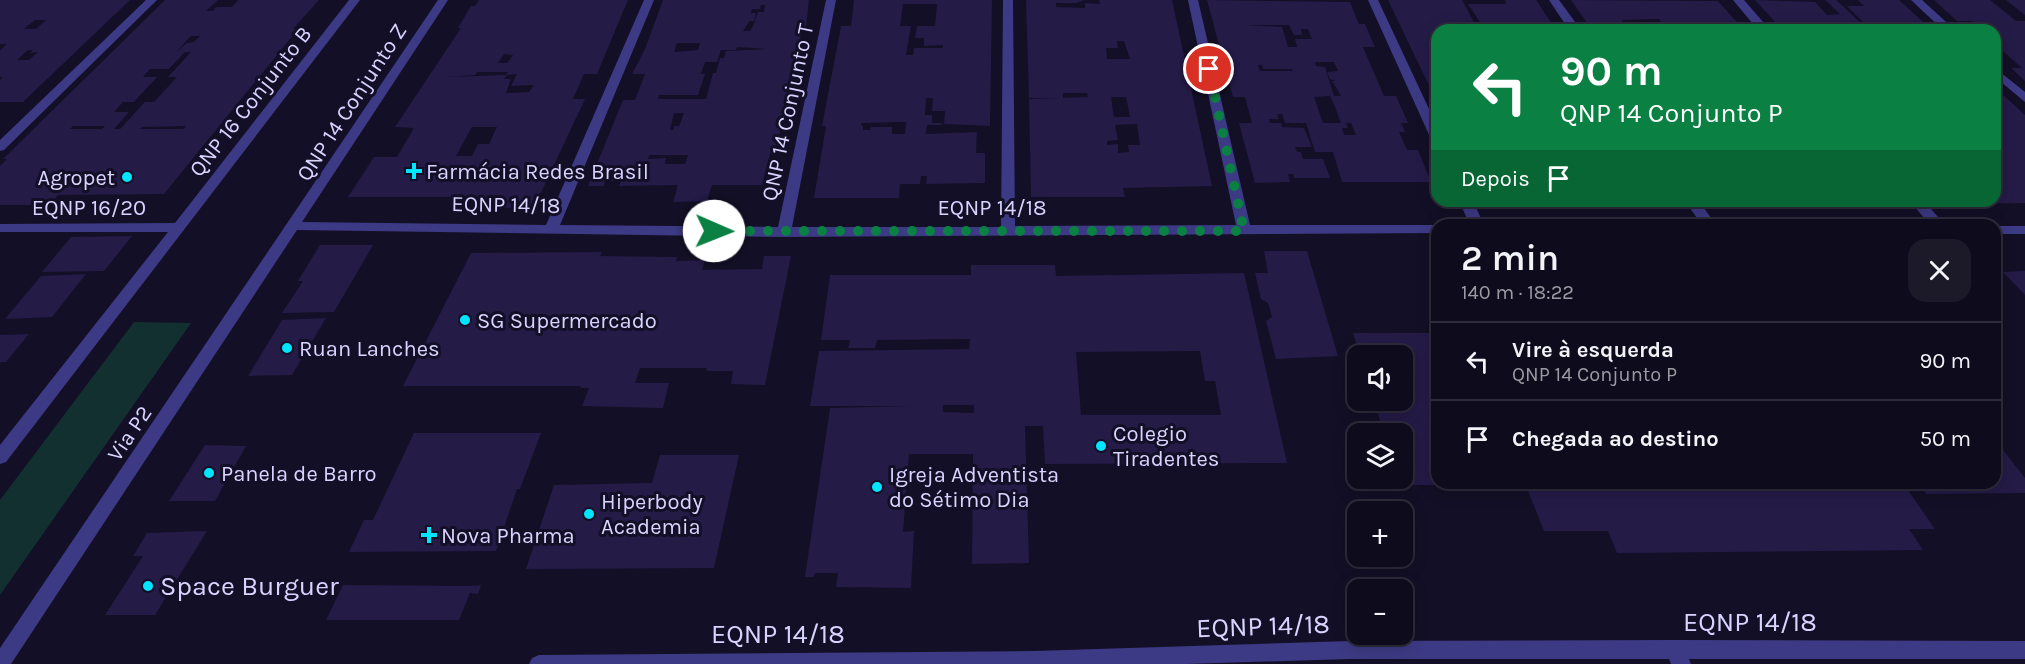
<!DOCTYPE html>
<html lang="pt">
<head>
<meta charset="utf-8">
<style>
  :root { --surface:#0e0b1c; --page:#1c1929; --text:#f1f3f6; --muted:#9b9ba3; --line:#2e2b3b }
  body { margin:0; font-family:Karla,sans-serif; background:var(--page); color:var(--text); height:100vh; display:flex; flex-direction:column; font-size:22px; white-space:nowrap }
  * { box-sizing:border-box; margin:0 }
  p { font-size:20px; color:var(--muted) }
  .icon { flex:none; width:33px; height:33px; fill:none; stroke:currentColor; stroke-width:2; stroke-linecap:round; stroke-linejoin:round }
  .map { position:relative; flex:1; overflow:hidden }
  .details { position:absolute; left:1431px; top:219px; width:570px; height:270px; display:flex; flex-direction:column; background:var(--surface); border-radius:18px; box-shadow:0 3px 15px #0003,0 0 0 2px var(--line) }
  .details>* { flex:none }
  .guide { position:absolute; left:1431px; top:24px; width:570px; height:183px; border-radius:18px; box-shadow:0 3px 15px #0003,0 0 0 2px var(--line); background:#0b8043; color:#fff; overflow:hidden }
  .controls { position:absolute; left:1347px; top:345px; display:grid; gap:12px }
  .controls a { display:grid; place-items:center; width:66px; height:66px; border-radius:12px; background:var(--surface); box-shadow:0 3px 15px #0003,0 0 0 2px var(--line); font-size:30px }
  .pin { position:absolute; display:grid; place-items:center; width:51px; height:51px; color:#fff; margin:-26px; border:3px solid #fff; border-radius:50%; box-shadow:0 2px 6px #0007 }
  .me { position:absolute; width:66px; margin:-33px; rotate:91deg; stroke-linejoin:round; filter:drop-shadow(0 0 4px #0008) }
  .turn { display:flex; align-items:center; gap:21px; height:126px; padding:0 30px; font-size:27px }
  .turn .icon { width:78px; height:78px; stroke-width:2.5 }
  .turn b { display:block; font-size:42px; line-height:51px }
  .then { display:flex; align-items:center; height:57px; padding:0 30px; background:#0003; gap:12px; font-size:22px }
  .round { display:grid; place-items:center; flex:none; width:63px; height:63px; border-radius:18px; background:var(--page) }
  .head { display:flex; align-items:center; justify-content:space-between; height:102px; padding:0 30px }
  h1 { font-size:36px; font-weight:600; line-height:45px }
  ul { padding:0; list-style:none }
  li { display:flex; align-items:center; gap:18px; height:78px; padding:0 30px; border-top:2px solid var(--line) }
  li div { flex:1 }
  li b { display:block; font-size:22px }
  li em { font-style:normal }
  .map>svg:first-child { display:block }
  .green { fill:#12302f }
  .building { fill:#241b47; fill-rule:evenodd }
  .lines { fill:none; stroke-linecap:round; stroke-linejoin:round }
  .minor { fill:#3d3a85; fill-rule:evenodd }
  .route { stroke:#0b8043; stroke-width:10; stroke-dasharray:0 18 }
  .poi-dot { fill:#00e5ff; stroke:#130f26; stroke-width:2 }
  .labels { text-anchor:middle; stroke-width:6; stroke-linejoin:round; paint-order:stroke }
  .street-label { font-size:22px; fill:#d9d4ff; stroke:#130f26 }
  .poi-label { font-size:22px; fill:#d9d4ff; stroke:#130f26; text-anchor:start }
  .near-poi-label { font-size:27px; fill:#d9d4ff; stroke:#130f26; text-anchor:start }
  .near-street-label { font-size:27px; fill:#d9d4ff; stroke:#130f26 }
</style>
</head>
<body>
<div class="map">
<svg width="2025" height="664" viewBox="0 0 2025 664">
  <rect width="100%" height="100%" fill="#130f26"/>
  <path class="green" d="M 134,322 L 191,323 L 0,595 L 0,500 Z"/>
  <path class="building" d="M 0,0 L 130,0 L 23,102 L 0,102 L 0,80 L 3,77 L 0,77 L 0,50 L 7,44 L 0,44 ZM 35,20 L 46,20 L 36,29 L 24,29 ZM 28,50 L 33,50 L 30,53 L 38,52 L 29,60 L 17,60 Z
    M 165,0 L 218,0 L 206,11 L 213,11 L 216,7 L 232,7 L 238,0 L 319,0 L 293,29 L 299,28 L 164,194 L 58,195 L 50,205 L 0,205 L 0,166 L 7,159 L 3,159 ZM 191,36 L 200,36 L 194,42 L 187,43 L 176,52 ZM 185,52 L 191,52 L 168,77 L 177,77 L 154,102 L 145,102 L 120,129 L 114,129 L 129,112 L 114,112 L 123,102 L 134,102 L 157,77 L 143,77 L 150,69 L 169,69 ZM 73,126 L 105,126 L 102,129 L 70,129 ZM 186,126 L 183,129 L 140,129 L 143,127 Z
    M 479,0 L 628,0 L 597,74 L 584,74 L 573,99 L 585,99 L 538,199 L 528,207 L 476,209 L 482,197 L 348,197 L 374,157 L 397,157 L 414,128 L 395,127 L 461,28 L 458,28 L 471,6 L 475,6 ZM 504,54 L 513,55 L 507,63 L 498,63 ZM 477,72 L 508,72 L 506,75 L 517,74 L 511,86 L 534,85 L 529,92 L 506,93 L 511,79 L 504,79 L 507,75 L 447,77 L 475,75 ZM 472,127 L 497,127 L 489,144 L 478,144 L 472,156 L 456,156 Z
    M 663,0 L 809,0 L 806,26 L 803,26 L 798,49 L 801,49 L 797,73 L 793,73 L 775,154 L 770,154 L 762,185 L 712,185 L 707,201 L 673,202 L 678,185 L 619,186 L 621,181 L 605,181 L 604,186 L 588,186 L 623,100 L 635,100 L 645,74 L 632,74 L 645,49 ZM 761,5 L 765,5 L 764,12 L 758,12 L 753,26 L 750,31 L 743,31 L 750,21 L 754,21 L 756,13 L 751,13 L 752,9 L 760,9 ZM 677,43 L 700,43 L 698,50 L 674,52 ZM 737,47 L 767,49 L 726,51 L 724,58 L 720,58 L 716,73 L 713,73 L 706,99 L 658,99 L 659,95 L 698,95 L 705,74 L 701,74 L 705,62 L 717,62 L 721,50 L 736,50 ZM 674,113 L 684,113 L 679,126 L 674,126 L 673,130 L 670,130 ZM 649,155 L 688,155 L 685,164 L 665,164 L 666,158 L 648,159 Z
    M 854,0 L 992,0 L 990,126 L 944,124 L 945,111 L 932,111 L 933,98 L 926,98 L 925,115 L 932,115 L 932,123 L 942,123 L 941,125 L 927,125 L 926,134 L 977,132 L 976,153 L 985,153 L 985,183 L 926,184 L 927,176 L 921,176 L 920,184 L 900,184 L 899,198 L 814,198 L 826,126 L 822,126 L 841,26 L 851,26 ZM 903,4 L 937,4 L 935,26 L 917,26 L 915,38 L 924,38 L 924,46 L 943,45 L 943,48 L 914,48 L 913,55 L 906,55 L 911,26 L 900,26 ZM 906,122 L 905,134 L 892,134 L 892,127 L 871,127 L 870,130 L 863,130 L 863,126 L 861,125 L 861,123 Z
    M 1026,0 L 1084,0 L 1077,3 L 1056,3 L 1056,7 L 1085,8 L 1085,3 L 1100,4 L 1099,0 L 1172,0 L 1212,186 L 1123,188 L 1125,197 L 1031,197 L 1029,99 L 1088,97 L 1087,93 L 1063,93 L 1063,98 L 1029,98 ZM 1117,41 L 1124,41 L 1130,59 L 1107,59 L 1106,48 L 1118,48 ZM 1111,97 L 1126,97 L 1130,117 L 1114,117 ZM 1137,124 L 1140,145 L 1128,145 L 1129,152 L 1118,153 L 1118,144 L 1107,145 L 1107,141 L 1118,140 L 1115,125 Z
    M 1207,0 L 1350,2 L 1359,24 L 1365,24 L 1375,47 L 1363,47 L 1384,96 L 1396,96 L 1408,123 L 1401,123 L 1405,132 L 1399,132 L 1407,150 L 1418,150 L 1431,182 L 1342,182 L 1333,152 L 1315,152 L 1306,123 L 1285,123 L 1282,114 L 1277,114 L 1279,119 L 1269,119 L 1270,123 L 1281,123 L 1282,127 L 1304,128 L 1312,147 L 1295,147 L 1297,152 L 1301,152 L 1303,159 L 1323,159 L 1330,178 L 1294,178 L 1293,174 L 1288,174 L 1290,182 L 1255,183 L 1239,123 L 1252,123 L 1245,97 L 1233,97 ZM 1246,25 L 1289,25 L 1294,35 L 1302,35 L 1301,29 L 1308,29 L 1312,39 L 1295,39 L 1297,47 L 1288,47 L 1282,27 ZM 1315,62 L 1334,62 L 1338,71 L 1327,72 L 1330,79 L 1336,81 L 1332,81 L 1341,96 L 1334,96 L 1325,67 L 1316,66 ZM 1258,65 L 1262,65 L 1263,69 L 1292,69 L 1293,71 L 1260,71 ZM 1330,96 L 1335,107 L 1341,123 L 1323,123 L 1314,97 ZM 1346,123 L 1351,123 L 1356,135 L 1344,135 L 1342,128 L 1348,128 Z
    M 1388,0 L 1462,0 L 1475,24 L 1481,24 L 1468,4 L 1506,4 L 1505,0 L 1536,0 L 1556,30 L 1437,30 L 1437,96 L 1434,96 Z
    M 1571,0 L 1718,1 L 1737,22 L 1732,22 L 1739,30 L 1667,30 L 1659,19 L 1622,20 L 1625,25 L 1651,24 L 1656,30 L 1592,30 Z
    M 1755,0 L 1815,2 L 1827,15 L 1840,14 L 1825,0 L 1836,0 L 1860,22 L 1863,22 L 1847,6 L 1864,6 L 1858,0 L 1899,0 L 1932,30 L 1778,30 L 1772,22 L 1775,22 Z
    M 1934,0 L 1990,0 L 2016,21 L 2025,21 L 2025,81 L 2011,68 L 2022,68 L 1995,44 L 1995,30 L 1981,30 L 1972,21 L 1957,21 Z
    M 2006,0 L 2025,0 L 2025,15 Z
    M 1995,93 L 2001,93 L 2025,115 L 2025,203 L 1944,204 L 1941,201 L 1995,201 Z
    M 1800,201 L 1883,201 L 1881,204 L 1802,203 Z
    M 132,236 L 104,271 L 42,272 L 71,237 Z
    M 320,245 L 373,245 L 334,312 L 282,313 L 303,281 L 298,281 Z
    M 1264,251 L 1307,251 L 1338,356 L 1276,359 L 1266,321 L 1272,317 L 1268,303 L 1261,299 L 1255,273 L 1268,273 Z
    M 602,252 L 600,256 L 677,257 L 676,261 L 705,260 L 702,270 L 762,269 L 764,256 L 791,256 L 765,385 L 731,384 L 733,371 L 706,371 L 707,368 L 640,368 L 635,383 L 669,383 L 663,408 L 659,408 L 582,406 L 589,388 L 580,388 L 581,386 L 403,386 L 471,253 Z
    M 971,265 L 1055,265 L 1056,276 L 1244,273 L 1287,463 L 1045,464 L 1043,426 L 1025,426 L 1029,563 L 972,564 L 973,454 L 909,454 L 903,532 L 914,531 L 911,588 L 836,587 L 838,573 L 815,573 L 814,577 L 805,577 L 830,408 L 912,406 L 810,406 L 819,351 L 969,349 L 970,339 L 877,340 L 875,348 L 848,348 L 850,340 L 821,340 L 830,275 L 971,275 ZM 1200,351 L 1205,381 L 1215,381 L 1221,415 L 1081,415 L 1076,352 ZM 943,405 L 974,405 L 974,413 L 943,412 Z
    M 2025,271 L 2025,295 L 2003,272 Z
    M 86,274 L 52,317 L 5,319 L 41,276 Z
    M 326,318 L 292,375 L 248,376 L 282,320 Z
    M 1353,333 L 1437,333 L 1437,485 L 1400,485 L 1398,478 L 1402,478 L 1402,434 L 1384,434 L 1374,400 L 1402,400 L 1402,356 L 1360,356 Z
    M 29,334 L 6,362 L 0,362 L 0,335 Z
    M 414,433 L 541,433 L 520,489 L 517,489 L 515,495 L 496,551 L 349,552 L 364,520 L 373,520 Z
    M 1995,440 L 2025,478 L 2025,493 L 1926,494 L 1918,483 L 1995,483 Z
    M 205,445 L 246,446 L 215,501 L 169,501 Z
    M 660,455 L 739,455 L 714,568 L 526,569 L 554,485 L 652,483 Z
    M 1525,483 L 1903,483 L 1935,529 L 1909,529 L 1923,550 L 1617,553 L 1608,531 L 1544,531 Z
    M 204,531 L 207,531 L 155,615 L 105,615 L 143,556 L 133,556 L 147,533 Z
    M 343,585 L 470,586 L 481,585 L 478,594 L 470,593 L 459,620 L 326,620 Z"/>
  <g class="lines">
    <path class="minor" d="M 146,0 L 157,0 L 4,150 L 0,151 L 0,140 Z
      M 349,0 L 360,0 L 6,462 L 0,464 L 0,445 L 168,232 L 0,232 L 0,224 L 175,223 Z
      M 438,0 L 448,0 L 302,222 L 546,225 L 644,0 L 654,0 L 560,225 L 778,227 L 826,0 L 836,0 L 792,227 L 1001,227 L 1003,0 L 1013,0 L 1015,226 L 1236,225 L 1188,0 L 1198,0 L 1250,225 L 1437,225 L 1437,233 L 784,237 L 297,230 L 11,664 L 0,664 L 0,648 Z
      M 1368,0 L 1378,0 L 1437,126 L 1437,143 L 1431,139 Z
      M 1549,0 L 1559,0 L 1581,30 L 1569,30 Z
      M 1733,0 L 1744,0 L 1770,30 L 1758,30 Z
      M 1911,0 L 1922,0 L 1955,30 L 1943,30 Z
      M 1995,68 L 2025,92 L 2025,102 L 1995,77 Z
      M 1459,201 L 1473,201 L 1484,225 L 1470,225 Z
      M 1685,201 L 1699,201 L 1716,225 L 1702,225 Z
      M 1910,201 L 1924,201 L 1945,225 L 1930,225 Z
      M 1995,226 L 2025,226 L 2025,234 L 1995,234 Z
      M 1675,640 L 2025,641 L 2025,659 L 1689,659 L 1691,664 L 1671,664 L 1669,659 L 1349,659 L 1186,664 L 529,664 L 532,658 L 539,655 L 1034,651 L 1349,641 Z"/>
  </g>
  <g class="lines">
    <path class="route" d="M 714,231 L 1244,231 L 1209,69"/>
  </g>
  <g class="poi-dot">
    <path d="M411 162h6v6h6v6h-6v6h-6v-6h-6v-6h6z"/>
    <circle cx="127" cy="177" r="6"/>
    <circle cx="465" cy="320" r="6"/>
    <circle cx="287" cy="348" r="6"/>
    <circle cx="1101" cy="446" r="6"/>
    <circle cx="209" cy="473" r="6"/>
    <circle cx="877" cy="487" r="6"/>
    <circle cx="589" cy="514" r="6"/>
    <path d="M426 526h6v6h6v6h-6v6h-6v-6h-6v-6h6z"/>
    <circle cx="148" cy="586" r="6"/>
  </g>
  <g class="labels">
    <g class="street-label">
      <text transform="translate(250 101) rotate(-52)" y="8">QNP 16 Conjunto B</text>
      <text transform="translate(351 102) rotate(-57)" y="8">QNP 14 Conjunto Z</text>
      <text transform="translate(787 112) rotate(-78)" y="8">QNP 14 Conjunto T</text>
      <text transform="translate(506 204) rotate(1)" y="8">EQNP 14/18</text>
      <text x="89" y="215">EQNP 16/20</text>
      <text x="992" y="215">EQNP 14/18</text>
      <text transform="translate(129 433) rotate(-56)" y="8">Via P2</text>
    </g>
    <g class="poi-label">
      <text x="426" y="179">Farmácia Redes Brasil</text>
      <text x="115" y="185" text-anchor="end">Agropet</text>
      <text x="477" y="328">SG Supermercado</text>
      <text x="299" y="356">Ruan Lanches</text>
      <text x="1113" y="441">Colegio<tspan x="1113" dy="25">Tiradentes</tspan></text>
      <text x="221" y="481">Panela de Barro</text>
      <text x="889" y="482">Igreja Adventista<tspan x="889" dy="25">do Sétimo Dia</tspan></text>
      <text x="601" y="509">Hiperbody<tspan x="601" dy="25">Academia</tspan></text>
      <text x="441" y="543">Nova Pharma</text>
    </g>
    <g class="near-poi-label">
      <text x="160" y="595">Space Burguer</text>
    </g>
    <g class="near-street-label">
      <text x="1750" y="631">EQNP 14/18</text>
      <text transform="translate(1263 626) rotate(-2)" y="9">EQNP 14/18</text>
      <text x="778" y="643">EQNP 14/18</text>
    </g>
  </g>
</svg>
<div class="controls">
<a><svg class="icon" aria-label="sound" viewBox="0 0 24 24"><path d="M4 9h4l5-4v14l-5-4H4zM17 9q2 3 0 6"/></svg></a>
<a><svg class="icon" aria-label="layers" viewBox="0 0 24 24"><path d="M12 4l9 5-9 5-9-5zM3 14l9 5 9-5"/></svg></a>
<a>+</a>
<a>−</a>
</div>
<div class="pin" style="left:1209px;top:69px;background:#d93025"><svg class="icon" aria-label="arrive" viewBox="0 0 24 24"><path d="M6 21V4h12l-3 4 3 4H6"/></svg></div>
<svg class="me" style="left:714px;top:231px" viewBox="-20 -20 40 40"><circle r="19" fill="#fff"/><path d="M0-13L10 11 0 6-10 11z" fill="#0b8043"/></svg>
<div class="guide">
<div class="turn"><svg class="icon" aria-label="left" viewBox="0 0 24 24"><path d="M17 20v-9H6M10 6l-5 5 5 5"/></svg><div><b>90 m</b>QNP 14 Conjunto P</div></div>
<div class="then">Depois<svg class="icon" aria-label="arrive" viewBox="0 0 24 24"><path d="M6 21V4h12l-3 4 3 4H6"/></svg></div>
</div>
<section class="details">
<div class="head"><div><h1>2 min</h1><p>140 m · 18:22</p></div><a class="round"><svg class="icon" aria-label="close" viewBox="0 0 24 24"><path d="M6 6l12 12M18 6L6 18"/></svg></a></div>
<ul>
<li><svg class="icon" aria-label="left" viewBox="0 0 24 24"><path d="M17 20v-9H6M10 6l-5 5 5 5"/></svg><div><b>Vire à esquerda</b><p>QNP 14 Conjunto P</p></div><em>90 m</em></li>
<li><svg class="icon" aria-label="arrive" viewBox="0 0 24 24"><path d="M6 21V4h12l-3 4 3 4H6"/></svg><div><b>Chegada ao destino</b></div><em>50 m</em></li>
</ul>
</section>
</div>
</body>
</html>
